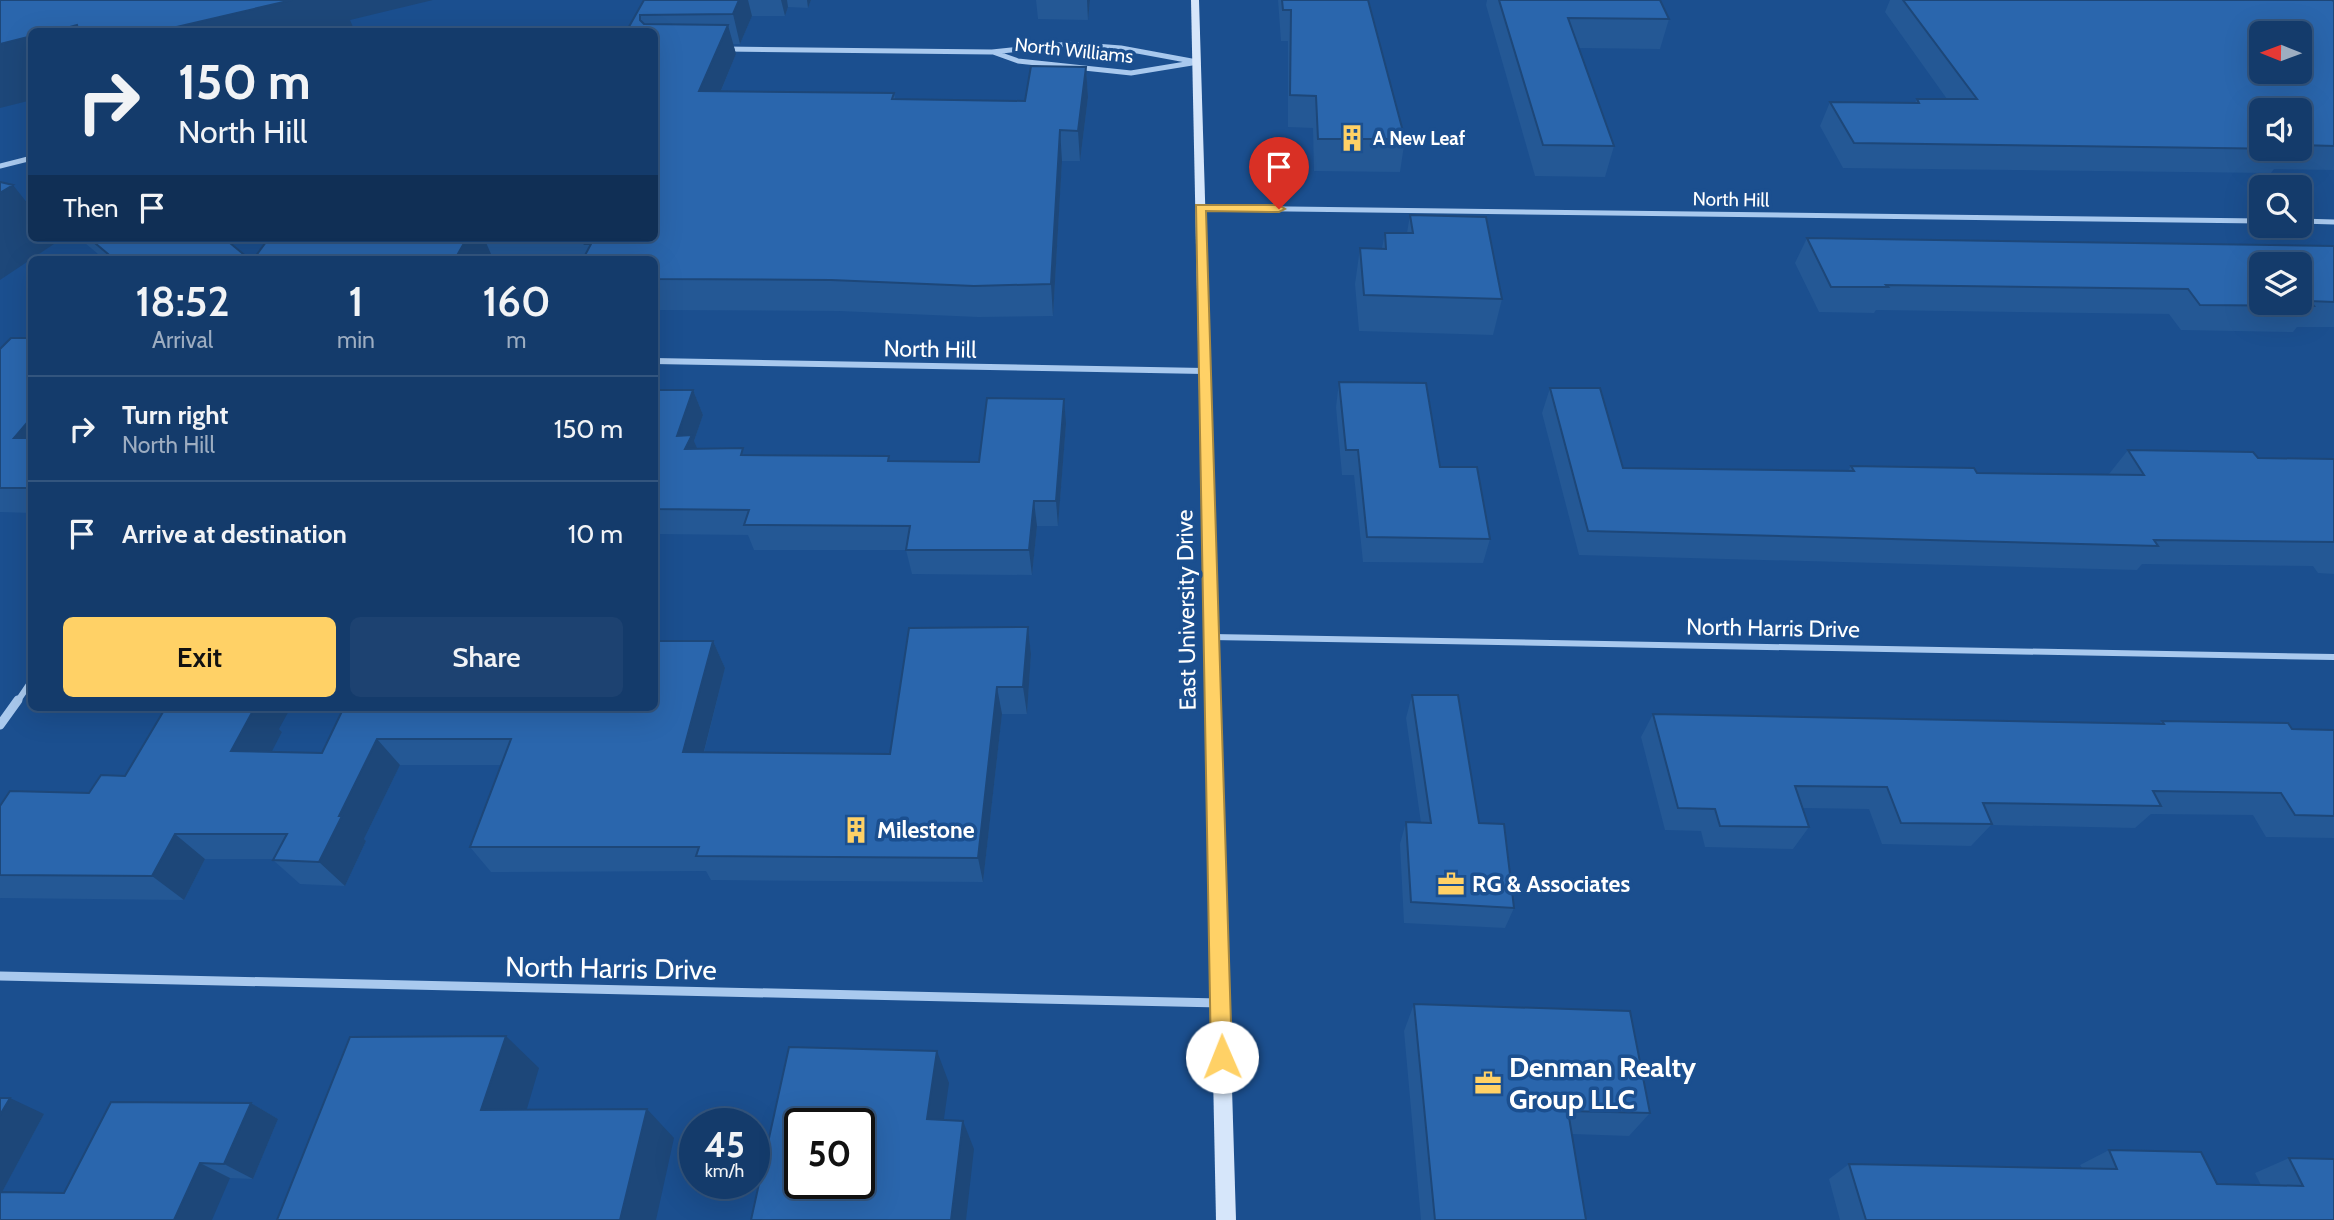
<!DOCTYPE html>
<html lang="en">
<head>
<meta charset="utf-8">
<style>
  :root { --surface:#143b6b; --page:#1d4271; --text:#f1f3f6; --muted:#9dadc1; --line:#33557e; --accent:#ffd166 }
  body { margin:0; font-family:Cabin,sans-serif; background:var(--page); color:var(--text); height:100vh; display:flex; flex-direction:column; font-size:26px; white-space:nowrap }
  * { box-sizing:border-box; margin:0 }
  p { font-size:23px; color:var(--muted) }
  .icon { flex:none; width:38px; height:38px; fill:none; stroke:currentColor; stroke-width:2; stroke-linecap:round; stroke-linejoin:round }
  .map { position:relative; flex:1; overflow:hidden }
  .sheet { position:absolute; left:28px; top:256px; width:630px; height:455px; display:flex; flex-direction:column; background:var(--surface); border-radius:10px; box-shadow:0 7px 28px #0002,0 0 0 2px var(--line) }
  .sheet>* { flex:none }
  .top-card { position:absolute; left:28px; top:28px; width:630px; height:214px; border-radius:10px; box-shadow:0 7px 28px #0002,0 0 0 2px var(--line); background:#143b6b; color:var(--text); overflow:hidden }
  .needle { width:46px; rotate:271deg }
  .fabs { position:absolute; left:2249px; top:21px; display:grid; gap:14px }
  .fabs a { display:grid; place-items:center; width:63px; height:63px; border-radius:10px; background:var(--surface); box-shadow:0 7px 28px #0002,0 0 0 2px var(--line); font-size:35px }
  .speed { position:absolute; left:679px; top:1108px; display:flex; gap:14px; font-size:35px; font-weight:700; text-align:center }
  .speed>* { display:grid; place-content:center; width:91px; height:91px; border-radius:50%; background:var(--surface); box-shadow:0 7px 28px #0002,0 0 0 2px var(--line); line-height:1 }
  .speed small { font-size:18px; font-weight:400 }
  .speed .limit { border:4px solid #111; border-radius:10px; background:#fff; color:#111 }
  .pin { position:absolute; display:grid; place-items:center; width:60px; height:60px; color:#fff; margin:-72px -30px; border-radius:50% 50% 50% 0; rotate:-45deg; box-shadow:0 0 7px #0007 }
  .pin .icon { rotate:45deg }
  .me { position:absolute; width:77px; margin:-38px; rotate:359deg; stroke-linejoin:round; filter:drop-shadow(0 0 5px #0008) }
  .turn { display:flex; align-items:center; gap:24px; height:147px; padding:0 35px; font-size:32px }
  .turn .icon { width:91px; height:91px; stroke-width:2.5 }
  .turn b { display:block; font-size:49px; line-height:60px }
  .then { display:flex; align-items:center; height:66px; padding:0 35px; background:#0003; gap:14px; font-size:26px }
  .eta { display:flex; justify-content:space-evenly; align-items:center; height:119px; text-align:center }
  .eta b { font-size:42px; font-weight:600; line-height:49px }
  .primary-button { display:flex; gap:14px; margin-top:auto; padding:14px 35px }
  .primary-button a { flex:1; height:80px; border-radius:10px; background:var(--accent); color:#111; font-size:28px; font-weight:600; line-height:80px; text-align:center }
  .primary-button a+a { background:var(--page); color:var(--text) }
  ul { padding:0; list-style:none }
  li { display:flex; align-items:center; gap:21px; height:105px; padding:0 35px; border-top:2px solid var(--line) }
  li div { flex:1 }
  li b { display:block; font-size:26px }
  li em { font-style:normal }
  .map>svg:first-child { display:block }
  .lines { fill:none; stroke-linecap:round; stroke-linejoin:round }
  .street-far2 { stroke:#a9c9ee; stroke-width:5 }
  .street-far1 { stroke:#a9c9ee; stroke-width:6 }
  .street { stroke:#a9c9ee; stroke-width:9 }
  .secondary { fill:#d6e6fa; fill-rule:evenodd }
  .wall { fill:#245895; fill-rule:evenodd }
  .shaded-wall { fill:#1d4779 }
  .building { fill:#2a66ad; stroke:#1d4779; stroke-width:2; fill-rule:evenodd }
  .route { fill:#ffd166; stroke:#a68842; stroke-width:2 }
  .labels { text-anchor:middle; stroke-width:7; stroke-linejoin:round; paint-order:stroke }
  .far-street-label { font-size:19px; fill:#fff; stroke:#1b4f8f }
  .far-poi-label { font-size:19px; font-weight:bold; fill:#fff; stroke:#1b4f8f; text-anchor:start }
  .street-label { font-size:23px; fill:#fff; stroke:#1b4f8f }
  .poi-label { font-size:23px; font-weight:bold; fill:#fff; stroke:#1b4f8f; text-anchor:start }
  .near-street-label { font-size:28px; fill:#fff; stroke:#1b4f8f }
  .near-poi-label { font-size:28px; font-weight:bold; fill:#fff; stroke:#1b4f8f; text-anchor:start }
</style>
</head>
<body>
<div class="map">
<svg width="2334" height="1220" viewBox="0 0 2334 1220">
  <rect width="100%" height="100%" fill="#1b4f8f"/>
  <g class="lines">
    <path class="street-far2" d="M 725,49 L 992,52 L 1069,44 L 1121,48 L 1197,62
      M 993,52 L 1018,61 L 1131,73 L 1192,63
      M 0,166 L 32,158
      M 1200,208 L 2261,221
      M 2300,221 L 2334,222"/>
    <path class="street-far1" d="M 654,361 L 1204,371
      M 1211,637 L 2334,657
      M 17,702 L 32,680"/>
    <path class="street" d="M 0,725 L 18,700
      M 0,976 L 1220,1003"/>
    <path class="secondary" d="M 1191,0 L 1199,0 L 1236,1220 L 1216,1220 Z"/>
  </g>
  <path class="wall" d="M 644,0 L 811,0 L 808,8 L 788,7 L 785,16 L 752,16 L 740,44 L 733,44 L 736,54 L 721,91 L 894,93 L 895,99 L 1025,101 L 1086,67 L 1088,97 L 1080,161 L 1062,161 L 1053,316 L 978,317 L 839,311 L 654,310 L 654,259 L 585,255 L 491,254 L 489,259 L 256,259 L 255,257 L 269,238 L 654,238 L 626,32 Z
    M 1036,0 L 1090,0 L 1088,20 L 1038,19 Z
    M 1278,0 L 1368,0 L 1405,139 L 1400,172 L 1314,171 L 1313,128 L 1288,127 L 1288,41 L 1281,41 Z
    M 1487,0 L 1660,0 L 1669,19 L 1660,49 L 1579,48 L 1614,146 L 1605,177 L 1535,176 L 1486,5 Z
    M 1890,0 L 2332,0 L 2334,1 L 2334,170 L 2274,169 L 2271,173 L 1843,168 L 1820,126 L 1830,102 L 1915,103 L 1917,99 L 1947,99 L 1885,12 ZM 2300,110 L 2300,149 L 2261,149 Z
    M 1410,215 L 1502,299 L 1493,335 L 1359,331 L 1355,284 L 1360,248 L 1382,248 L 1385,233 L 1407,233 Z
    M 79,238 L 224,238 L 249,259 L 104,259 Z
    M 1807,238 L 2334,246 L 2334,327 L 2297,327 L 2293,332 L 2181,330 L 2169,314 L 1876,310 L 1874,313 L 1819,312 L 1795,263 Z
    M 32,338 L 32,513 L 0,512 L 0,349 Z
    M 1339,382 L 1440,467 L 1490,539 L 1483,563 L 1363,562 L 1354,475 L 1342,475 L 1336,407 Z
    M 1550,388 L 1623,468 L 1848,471 L 1851,466 L 1977,473 L 2109,474 L 2128,450 L 2258,458 L 2334,459 L 2334,574 L 2318,573 L 2313,566 L 2142,564 L 2137,570 L 1579,555 L 1542,413 Z
    M 654,390 L 693,390 L 703,415 L 694,441 L 697,449 L 745,455 L 890,461 L 979,462 L 1066,424 L 1058,526 L 1037,526 L 1032,575 L 912,574 L 906,550 L 754,550 L 748,535 L 658,534 L 654,527 Z
    M 1028,627 L 1031,654 L 1027,714 L 1002,714 L 983,882 L 711,880 L 706,871 L 491,872 L 470,847 L 501,765 L 400,765 L 364,839 L 366,841 L 345,886 L 300,884 L 273,860 L 274,859 L 205,859 L 184,900 L 0,898 L 0,806 L 89,793 L 125,776 L 279,729 L 282,732 L 271,752 L 322,753 L 713,641 L 725,668 L 704,753 L 890,754 Z
    M 1412,695 L 1514,908 L 1505,928 L 1404,923 L 1400,844 L 1406,822 L 1421,823 L 1406,718 Z
    M 1653,714 L 2159,724 L 2162,721 L 2292,729 L 2334,730 L 2334,838 L 2266,837 L 2253,815 L 2151,814 L 2135,828 L 1991,825 L 1971,846 L 1882,844 L 1869,809 L 1803,808 L 1809,827 L 1793,849 L 1705,847 L 1701,831 L 1665,830 L 1641,737 Z
    M 1414,1004 L 1650,1113 L 1629,1136 L 1572,1134 L 1586,1220 L 1421,1220 L 1404,1031 Z
    M 0,1098 L 44,1114 L 2,1192 L 64,1193 L 251,1103 L 278,1119 L 253,1179 L 230,1178 L 0,1220 Z
    M 2109,1150 L 2217,1184 L 2261,1185 L 2255,1173 L 2289,1158 L 2334,1220 L 1840,1220 L 1829,1179 L 1849,1164 L 2082,1168 L 2080,1165 Z"/>
  <path class="shaded-wall" d="M 292,0 L 433,0 L 350,20 L 355,32 L 155,32 Z
    M 739,0 L 748,0 L 752,16 L 740,44 L 733,14 Z
    M 781,0 L 787,0 L 788,7 L 785,16 Z
    M 807,0 L 811,0 L 808,8 Z
    M 1087,0 L 1090,0 L 1088,20 Z
    M 77,25 L 81,32 L 52,32 Z
    M 728,25 L 736,54 L 708,122 L 699,91 Z
    M 32,36 L 32,100 L 0,108 L 0,44 Z
    M 1086,67 L 1088,97 L 1080,161 L 1078,131 Z
    M 1060,130 L 1062,161 L 1053,316 L 1051,284 Z
    M 13,185 L 32,209 L 32,238 L 54,238 L 57,242 L 0,280 L 0,193 Z
    M 467,238 L 484,238 L 491,254 L 489,259 L 455,259 Z
    M 693,390 L 703,415 L 694,441 L 702,460 L 687,461 L 677,436 Z
    M 1064,399 L 1066,424 L 1058,526 L 1056,501 Z
    M 32,417 L 32,457 L 14,438 Z
    M 32,482 L 32,494 L 27,488 Z
    M 1034,501 L 1037,526 L 1032,575 L 1029,550 Z
    M 1028,627 L 1031,654 L 1027,714 L 1023,687 Z
    M 713,641 L 725,668 L 697,779 L 683,752 Z
    M 997,687 L 1002,714 L 983,882 L 978,858 Z
    M 253,707 L 291,707 L 279,729 L 282,732 L 258,778 L 231,751 Z
    M 377,739 L 400,765 L 364,839 L 366,841 L 345,886 L 319,862 L 339,816 Z
    M 175,834 L 205,859 L 184,900 L 152,876 Z
    M 506,1036 L 539,1068 L 518,1139 L 481,1110 Z
    M 937,1051 L 949,1083 L 940,1147 L 927,1119 Z
    M 10,1098 L 44,1114 L 0,1196 L 0,1115 Z
    M 251,1103 L 278,1119 L 253,1179 L 224,1164 Z
    M 647,1109 L 674,1138 L 656,1220 L 620,1220 Z
    M 963,1121 L 974,1149 L 966,1220 L 951,1220 Z
    M 200,1163 L 230,1178 L 212,1220 L 174,1220 Z"/>
  <path class="building" d="M 0,0 L 292,0 L 155,32 L 79,32 L 77,25 L 52,32 L 32,32 L 32,36 L 0,44 Z
    M 644,0 L 739,0 L 733,14 L 640,15 L 640,20 L 644,24 L 728,25 L 699,91 L 894,93 L 892,99 L 1025,101 L 1031,66 L 1086,67 L 1078,131 L 1060,130 L 1051,284 L 974,286 L 831,280 L 654,279 L 654,259 L 583,259 L 591,244 L 585,244 L 588,238 L 654,238 L 654,32 L 626,32 Z
    M 1282,0 L 1368,0 L 1405,139 L 1318,139 L 1316,96 L 1290,95 L 1291,10 L 1283,10 Z
    M 1499,0 L 1660,0 L 1669,19 L 1568,18 L 1614,146 L 1543,145 Z
    M 1903,0 L 2332,0 L 2334,1 L 2334,146 L 2300,145 L 2300,110 L 2261,110 L 2261,149 L 2289,149 L 1854,143 L 1830,102 L 1919,103 L 1917,99 L 1977,99 ZM 2261,33 L 2300,33 L 2300,72 L 2261,72 Z
    M 0,182 L 13,185 L 0,193 Z
    M 1410,215 L 1486,217 L 1502,299 L 1364,295 L 1360,248 L 1386,249 L 1385,233 L 1413,233 Z
    M 89,238 L 224,238 L 248,258 L 114,259 Z
    M 269,238 L 467,238 L 455,259 L 392,259 L 393,257 L 255,257 Z
    M 1807,238 L 2334,246 L 2334,302 L 2310,301 L 2314,306 L 2200,305 L 2188,289 L 1886,285 L 1888,287 L 1831,287 ZM 2261,264 L 2300,264 L 2300,303 L 2261,303 Z
    M 11,338 L 32,338 L 32,417 L 14,438 L 32,438 L 32,482 L 27,488 L 0,488 L 0,349 Z
    M 1339,382 L 1426,383 L 1440,467 L 1477,467 L 1490,539 L 1367,537 L 1358,450 L 1346,450 Z
    M 1550,388 L 1600,388 L 1623,468 L 1854,471 L 1851,466 L 1974,468 L 1977,473 L 2144,475 L 2128,450 L 2253,452 L 2258,458 L 2334,459 L 2334,542 L 2154,540 L 2158,546 L 1588,531 Z
    M 654,390 L 693,390 L 677,436 L 692,435 L 685,449 L 743,448 L 741,455 L 889,456 L 888,461 L 979,462 L 987,398 L 1064,399 L 1056,501 L 1034,501 L 1029,550 L 906,550 L 910,526 L 744,525 L 749,510 L 654,509 Z
    M 1028,627 L 1023,687 L 997,687 L 978,858 L 696,856 L 699,847 L 470,847 L 511,739 L 377,739 L 339,816 L 342,816 L 319,862 L 273,860 L 287,834 L 175,834 L 152,876 L 0,875 L 0,806 L 10,791 L 89,793 L 101,775 L 125,776 L 166,707 L 255,707 L 231,751 L 322,753 L 344,707 L 654,707 L 654,641 L 713,641 L 683,752 L 890,754 L 909,628 Z
    M 1412,695 L 1458,695 L 1479,823 L 1504,824 L 1514,908 L 1411,902 L 1406,822 L 1431,823 Z
    M 1653,714 L 2164,724 L 2162,721 L 2288,723 L 2292,729 L 2334,730 L 2334,816 L 2295,815 L 2281,793 L 2153,791 L 2161,806 L 1983,803 L 1992,824 L 1901,823 L 1887,787 L 1795,786 L 1809,827 L 1720,826 L 1715,809 L 1678,808 Z
    M 1414,1004 L 1630,1011 L 1650,1113 L 1568,1111 L 1586,1220 L 1435,1220 Z
    M 506,1036 L 481,1110 L 647,1109 L 620,1220 L 277,1220 L 350,1037 Z
    M 789,1047 L 937,1051 L 927,1119 L 963,1121 L 951,1220 L 751,1220 ZM 800,1124 L 859,1124 L 859,1183 L 800,1183 Z
    M 0,1098 L 10,1098 L 0,1115 Z
    M 111,1102 L 251,1103 L 224,1164 L 200,1163 L 174,1220 L 0,1220 L 0,1192 L 64,1193 Z
    M 2109,1150 L 2201,1152 L 2217,1184 L 2303,1186 L 2289,1158 L 2334,1159 L 2334,1220 L 1866,1220 L 1849,1164 L 2117,1169 Z"/>
  <path class="route" d="M 1196,205 L 1279,205 L 1285,209 L 1279,212 L 1206,211 L 1232,1057 L 1229,1065 L 1222,1067 L 1214,1065 L 1211,1057 Z"/>
  <defs>
    <symbol id="building-bare" viewBox="-9 -9 18 18"><path d="M-4-6H4V6H1V3H-1V6H-4ZM-2.5-4.3h1.7v1.8h-1.7ZM.8-4.3h1.7v1.8H.8ZM-2.5-1h1.7V.8h-1.7ZM.8-1h1.7V.8H.8Z" fill="#ffd166" stroke="#1b4f8f" stroke-width="2.5" paint-order="stroke"/></symbol>
    <symbol id="office-bare" viewBox="-9 -9 18 18"><path d="M-6-3h4V-5.5h4V-3h4V5H-6ZM-1-4.5V-3h2v-1.5ZM-6 0V1H6V0Z" fill="#ffd166" stroke="#1b4f8f" stroke-width="2.5" paint-order="stroke"/></symbol>
  </defs>
  <g fill-rule="evenodd">
    <use href="#building-bare" x="1333" y="119" width="38" height="38"/>
    <use href="#building-bare" x="837" y="811" width="38" height="38"/>
    <use href="#office-bare" x="1432" y="865" width="38" height="38"/>
    <use href="#office-bare" x="1469" y="1064" width="38" height="38"/>
  </g>
  <g class="labels">
    <g class="far-street-label">
      <text transform="translate(1074 50) rotate(6)" y="7">North Williams</text>
      <text transform="translate(1731 199) rotate(1)" y="7">North Hill</text>
    </g>
    <g class="far-poi-label">
      <text x="1373" y="145">A New Leaf</text>
    </g>
    <g class="street-label">
      <text transform="translate(930 349) rotate(1)" y="8">North Hill</text>
      <text transform="translate(1186 610) rotate(-91)" y="8">East University Drive</text>
      <text transform="translate(1773 628) rotate(1)" y="8">North Harris Drive</text>
    </g>
    <g class="poi-label">
      <text x="877" y="838">Milestone</text>
      <text x="1472" y="892">RG &amp; Associates</text>
    </g>
    <g class="near-street-label">
      <text transform="translate(611 968) rotate(1)" y="10">North Harris Drive</text>
    </g>
    <g class="near-poi-label">
      <text x="1509" y="1077">Denman Realty<tspan x="1509" dy="32">Group LLC</tspan></text>
    </g>
  </g>
</svg>
<div class="fabs">
<a><svg class="needle" viewBox="-14 -14 28 28"><path d="M0-13l5 13h-10z" fill="#e53935"/><path d="M0 13l5-13h-10z" fill="#9dadc1"/></svg></a>
<a><svg class="icon" aria-label="sound" viewBox="0 0 24 24"><path d="M4 9h4l5-4v14l-5-4H4zM17 9q2 3 0 6"/></svg></a>
<a><svg class="icon" aria-label="search" viewBox="0 0 24 24"><circle cx="10" cy="10" r="6"/><path d="M15 15l6 6"/></svg></a>
<a><svg class="icon" aria-label="layers" viewBox="0 0 24 24"><path d="M12 4l9 5-9 5-9-5zM3 14l9 5 9-5"/></svg></a>
</div>
<div class="speed"><div>45<small>km/h</small></div><div class="limit">50</div></div>
<div class="pin" style="left:1279px;top:209px;background:#d93025"><svg class="icon" aria-label="arrive" viewBox="0 0 24 24"><path d="M6 21V4h12l-3 4 3 4H6"/></svg></div>
<svg class="me" style="left:1222px;top:1057px" viewBox="-20 -20 40 40"><circle r="19" fill="#fff"/><path d="M0-13L10 11 0 6-10 11z" fill="#ffd166"/></svg>
<div class="top-card">
<div class="turn"><svg class="icon" aria-label="right" viewBox="0 0 24 24"><path d="M7 20v-9h11M14 6l5 5-5 5"/></svg><div><b>150 m</b>North Hill</div></div>
<div class="then">Then<svg class="icon" aria-label="arrive" viewBox="0 0 24 24"><path d="M6 21V4h12l-3 4 3 4H6"/></svg></div>
</div>
<section class="sheet">
<div class="eta">
<div><b>18:52</b><p>Arrival</p></div>
<div><b>1</b><p>min</p></div>
<div><b>160</b><p>m</p></div>
</div>
<ul>
<li><svg class="icon" aria-label="right" viewBox="0 0 24 24"><path d="M7 20v-9h11M14 6l5 5-5 5"/></svg><div><b>Turn right</b><p>North Hill</p></div><em>150 m</em></li>
<li><svg class="icon" aria-label="arrive" viewBox="0 0 24 24"><path d="M6 21V4h12l-3 4 3 4H6"/></svg><div><b>Arrive at destination</b></div><em>10 m</em></li>
</ul>
<div class="primary-button"><a>Exit</a><a>Share</a></div>
</section>
</div>
</body>
</html>
